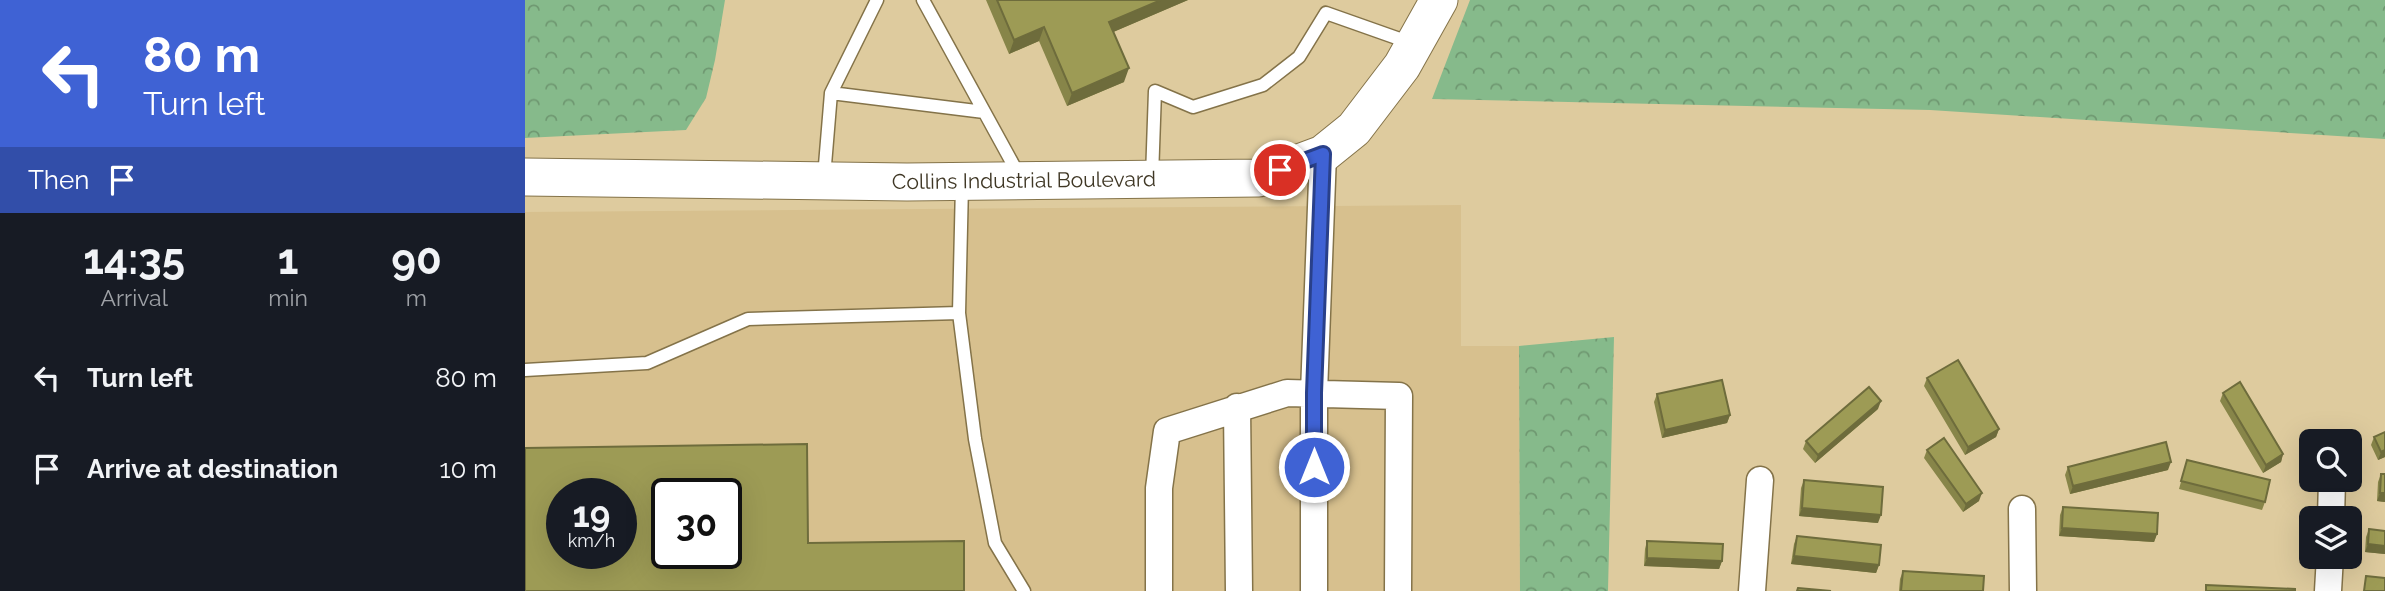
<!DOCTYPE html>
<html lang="en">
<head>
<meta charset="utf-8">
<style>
  :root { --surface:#171b24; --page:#20242c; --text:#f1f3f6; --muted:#9ea1a6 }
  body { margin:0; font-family:Raleway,sans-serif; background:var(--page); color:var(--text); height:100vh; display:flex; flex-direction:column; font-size:26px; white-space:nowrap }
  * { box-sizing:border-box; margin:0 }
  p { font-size:23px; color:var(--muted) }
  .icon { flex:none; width:38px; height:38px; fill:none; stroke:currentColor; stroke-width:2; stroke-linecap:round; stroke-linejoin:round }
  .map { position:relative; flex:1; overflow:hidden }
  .side { display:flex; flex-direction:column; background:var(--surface); width:525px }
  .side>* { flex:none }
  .hud { background:#3f62d4; color:#fff; overflow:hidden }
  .tools { position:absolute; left:1774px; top:429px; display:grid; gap:14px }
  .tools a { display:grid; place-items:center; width:63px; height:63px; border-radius:10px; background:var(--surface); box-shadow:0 7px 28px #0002; font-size:35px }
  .speed { position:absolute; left:21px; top:478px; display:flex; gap:14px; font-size:35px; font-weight:700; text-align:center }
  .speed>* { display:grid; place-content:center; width:91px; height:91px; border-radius:50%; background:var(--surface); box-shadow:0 7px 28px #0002; line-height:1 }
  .speed small { font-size:18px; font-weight:400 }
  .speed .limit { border:4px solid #111; border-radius:10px; background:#fff; color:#111 }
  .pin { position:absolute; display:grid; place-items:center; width:60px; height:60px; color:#fff; margin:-30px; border:4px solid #fff; border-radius:50%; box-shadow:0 2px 7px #0007 }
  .me { position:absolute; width:77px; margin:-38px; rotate:0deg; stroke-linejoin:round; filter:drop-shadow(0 0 5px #0008) }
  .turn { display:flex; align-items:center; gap:24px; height:147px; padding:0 28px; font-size:32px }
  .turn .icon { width:91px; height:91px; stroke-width:2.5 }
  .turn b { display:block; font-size:49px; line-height:60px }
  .then { display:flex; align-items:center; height:66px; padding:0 28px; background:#0003; gap:14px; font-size:26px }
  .eta { display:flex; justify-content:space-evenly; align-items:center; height:119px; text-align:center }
  .eta b { font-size:42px; font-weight:700; line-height:49px }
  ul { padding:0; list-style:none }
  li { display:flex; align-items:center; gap:21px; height:91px; padding:0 28px }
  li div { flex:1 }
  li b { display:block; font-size:26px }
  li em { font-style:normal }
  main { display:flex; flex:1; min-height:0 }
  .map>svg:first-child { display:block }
  .built { fill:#d7c08e; fill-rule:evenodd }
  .forest { fill:url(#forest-crowns) }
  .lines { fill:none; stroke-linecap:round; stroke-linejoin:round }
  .lane-casing { stroke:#847349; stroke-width:15 }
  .street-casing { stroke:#847349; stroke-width:29 }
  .secondary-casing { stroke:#847349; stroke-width:39 }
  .lane { stroke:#fff; stroke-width:12 }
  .street { stroke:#fff; stroke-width:26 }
  .secondary { stroke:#fff; stroke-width:37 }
  .wall { fill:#878549 }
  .shaded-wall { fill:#6e6c3c }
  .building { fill:#9d9b55; stroke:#6e6c3c; stroke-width:2; fill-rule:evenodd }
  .route-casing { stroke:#29408a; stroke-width:18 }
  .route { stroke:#3f62d4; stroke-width:12 }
  .labels { text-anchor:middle; stroke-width:7; stroke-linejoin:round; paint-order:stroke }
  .street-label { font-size:21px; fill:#3f3725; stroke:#decb9e }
</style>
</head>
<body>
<main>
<section class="side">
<div class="hud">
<div class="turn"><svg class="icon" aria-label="left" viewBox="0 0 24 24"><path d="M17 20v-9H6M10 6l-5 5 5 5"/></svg><div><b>80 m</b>Turn left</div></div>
<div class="then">Then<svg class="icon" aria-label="arrive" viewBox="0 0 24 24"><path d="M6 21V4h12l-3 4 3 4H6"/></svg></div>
</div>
<div class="eta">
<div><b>14:35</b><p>Arrival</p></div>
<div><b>1</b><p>min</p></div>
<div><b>90</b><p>m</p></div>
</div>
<ul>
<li><svg class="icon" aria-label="left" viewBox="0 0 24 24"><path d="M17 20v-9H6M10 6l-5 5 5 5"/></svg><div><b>Turn left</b></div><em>80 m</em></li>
<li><svg class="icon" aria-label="arrive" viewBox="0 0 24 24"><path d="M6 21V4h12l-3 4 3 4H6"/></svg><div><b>Arrive at destination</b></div><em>10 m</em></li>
</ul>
</section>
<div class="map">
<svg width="1860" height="591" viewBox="0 0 1860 591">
  <defs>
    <pattern id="forest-crowns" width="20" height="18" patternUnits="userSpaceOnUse" patternTransform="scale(1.75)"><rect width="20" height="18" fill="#86ba8b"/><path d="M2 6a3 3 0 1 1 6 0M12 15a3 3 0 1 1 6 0" fill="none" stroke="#6f9871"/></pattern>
  </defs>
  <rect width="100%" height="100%" fill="#decb9e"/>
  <path class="built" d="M 936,205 L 936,346 L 994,346 L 995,591 L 0,591 L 0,212 ZM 37,494 L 96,494 L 96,553 L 37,553 ZM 142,494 L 201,494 L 201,553 L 142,553 Z"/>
  <path class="forest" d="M 0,0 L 200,0 L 190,60 L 181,98 L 161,130 L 0,138 Z
    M 945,0 L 1860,0 L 1860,139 L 1405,110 L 907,99 Z
    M 1089,337 L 1083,591 L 995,591 L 994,346 Z"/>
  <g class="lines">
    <defs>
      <path id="lane" d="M 398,0 L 495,177
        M 306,93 L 459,112
        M 299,177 L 306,93 L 352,0
        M 627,177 L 630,91 L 668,107 L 738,85 L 774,57 L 801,13 L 886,43
        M 437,185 L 434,313 L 450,439 L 470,543 L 499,591
        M 0,370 L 122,363 L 223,319 L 434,313"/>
      <path id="street" d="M 712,407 L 714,591
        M 1497,509 L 1498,591
        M 1806,518 L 1807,480
        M 634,591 L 634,488 L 642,431 L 762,393 L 874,396 L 873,591
        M 789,591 L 789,393 L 798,154
        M 1227,591 L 1235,480
        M 1803,591 L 1805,556"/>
      <g id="secondary">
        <path id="s1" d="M 0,177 L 382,182 L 734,178 L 798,154 L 829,129 L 877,66 L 914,0"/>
      </g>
    </defs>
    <use href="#lane" class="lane-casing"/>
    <use href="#street" class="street-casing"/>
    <use href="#secondary" class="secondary-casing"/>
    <use href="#lane" class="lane"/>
    <use href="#street" class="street"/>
    <use href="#secondary" class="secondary"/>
  </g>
  <path class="wall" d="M 461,0 L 663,0 L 588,32 L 599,82 L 542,106 L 514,41 L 484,54 Z
    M 1402,378 L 1474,429 L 1471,437 L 1440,455 L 1399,386 Z
    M 1698,393 L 1758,454 L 1756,462 L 1738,473 L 1695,401 Z
    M 1132,394 L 1205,415 L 1202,423 L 1137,438 L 1129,402 Z
    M 1353,409 L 1290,463 L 1278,449 L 1281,441 Z
    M 1849,437 L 1860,457 L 1853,460 L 1846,445 Z
    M 1402,450 L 1454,501 L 1438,512 L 1399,458 Z
    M 1662,460 L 1740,502 L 1737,510 L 1654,489 Z
    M 1543,467 L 1643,470 L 1545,494 L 1540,475 Z
    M 1856,474 L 1860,474 L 1860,502 L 1852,501 L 1853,482 Z
    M 1279,480 L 1353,523 L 1274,516 L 1276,488 Z
    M 1538,507 L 1632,534 L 1629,542 L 1534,536 L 1535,515 Z
    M 1844,529 L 1860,531 L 1860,554 L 1840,552 L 1841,537 Z
    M 1272,536 L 1354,565 L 1351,573 L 1266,564 L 1269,544 Z
    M 1122,541 L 1197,561 L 1194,569 L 1119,566 L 1120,549 Z
    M 1378,571 L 1458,591 L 1374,591 L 1375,579 Z"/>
  <path class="shaded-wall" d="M 636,0 L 663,0 L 579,36 L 584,22 Z
    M 519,27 L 514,41 L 484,54 L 489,40 Z
    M 604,68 L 599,82 L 542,106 L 547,93 Z
    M 1356,401 L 1353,409 L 1290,463 L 1293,455 Z
    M 1205,415 L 1202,423 L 1137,438 L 1140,430 Z
    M 1474,429 L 1471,437 L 1440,455 L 1443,447 Z
    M 1860,450 L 1860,457 L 1853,460 L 1856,452 Z
    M 1758,454 L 1756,462 L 1738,473 L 1741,465 Z
    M 1646,462 L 1643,470 L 1545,494 L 1548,486 Z
    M 1457,493 L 1454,501 L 1438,512 L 1441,504 Z
    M 1855,493 L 1860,493 L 1860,502 L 1852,501 Z
    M 1277,508 L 1356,515 L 1353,523 L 1274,516 Z
    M 1537,528 L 1632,534 L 1629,542 L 1534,536 Z
    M 1843,544 L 1860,546 L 1860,554 L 1840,552 Z
    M 1269,556 L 1354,565 L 1351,573 L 1266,564 Z
    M 1122,558 L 1197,561 L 1194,569 L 1119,566 Z"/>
  <path class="building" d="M 472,0 L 636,0 L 584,22 L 604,68 L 547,93 L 519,27 L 489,40 Z
    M 1433,360 L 1474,429 L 1443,447 L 1402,378 Z
    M 1197,380 L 1205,415 L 1140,430 L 1132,394 Z
    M 1715,382 L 1758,454 L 1741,465 L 1698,393 Z
    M 1344,387 L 1356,401 L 1293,455 L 1281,441 Z
    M 1860,432 L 1860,450 L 1856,452 L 1849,437 Z
    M 1419,438 L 1457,493 L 1441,504 L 1402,450 Z
    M 1641,442 L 1646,462 L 1548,486 L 1543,467 Z
    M 282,444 L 283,543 L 439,541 L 439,591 L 0,591 L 0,448 ZM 37,494 L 96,494 L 96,553 L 37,553 ZM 142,494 L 201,494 L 201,553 L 142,553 Z
    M 1662,460 L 1745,480 L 1740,502 L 1656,481 Z
    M 1856,474 L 1860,474 L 1860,493 L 1855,493 Z
    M 1279,480 L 1358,487 L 1356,515 L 1277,508 Z
    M 1538,507 L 1633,513 L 1632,534 L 1537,528 Z
    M 1844,529 L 1860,531 L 1860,546 L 1843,544 Z
    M 1272,536 L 1356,545 L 1354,565 L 1269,556 Z
    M 1122,541 L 1198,544 L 1197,561 L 1122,558 Z
    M 1378,571 L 1459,576 L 1458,591 L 1376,591 Z
    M 1841,576 L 1860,578 L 1860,591 L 1839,591 Z
    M 1681,585 L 1770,589 L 1770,591 L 1681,591 Z
    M 1273,588 L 1306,591 L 1272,591 Z"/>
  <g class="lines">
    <defs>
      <path id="route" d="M 755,170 L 798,154 L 789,393 L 789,467"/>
    </defs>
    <use href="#route" class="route-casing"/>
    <use href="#route" class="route"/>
  </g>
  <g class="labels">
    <g class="street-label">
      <text dy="7" stroke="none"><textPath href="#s1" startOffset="499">Collins Industrial Boulevard</textPath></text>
    </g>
  </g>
</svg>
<div class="tools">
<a><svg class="icon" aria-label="search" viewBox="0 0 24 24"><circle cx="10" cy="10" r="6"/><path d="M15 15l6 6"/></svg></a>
<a><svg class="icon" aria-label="layers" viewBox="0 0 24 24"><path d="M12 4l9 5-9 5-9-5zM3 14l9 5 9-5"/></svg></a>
</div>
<div class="speed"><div>19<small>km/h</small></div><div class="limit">30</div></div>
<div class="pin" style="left:755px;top:170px;background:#d93025"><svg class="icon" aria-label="arrive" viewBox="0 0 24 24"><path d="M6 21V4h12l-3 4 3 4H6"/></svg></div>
<svg class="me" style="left:789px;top:467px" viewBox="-20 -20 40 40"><circle r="17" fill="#3f62d4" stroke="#fff" stroke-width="3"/><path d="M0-11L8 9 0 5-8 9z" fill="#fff"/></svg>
</div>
</main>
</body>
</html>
